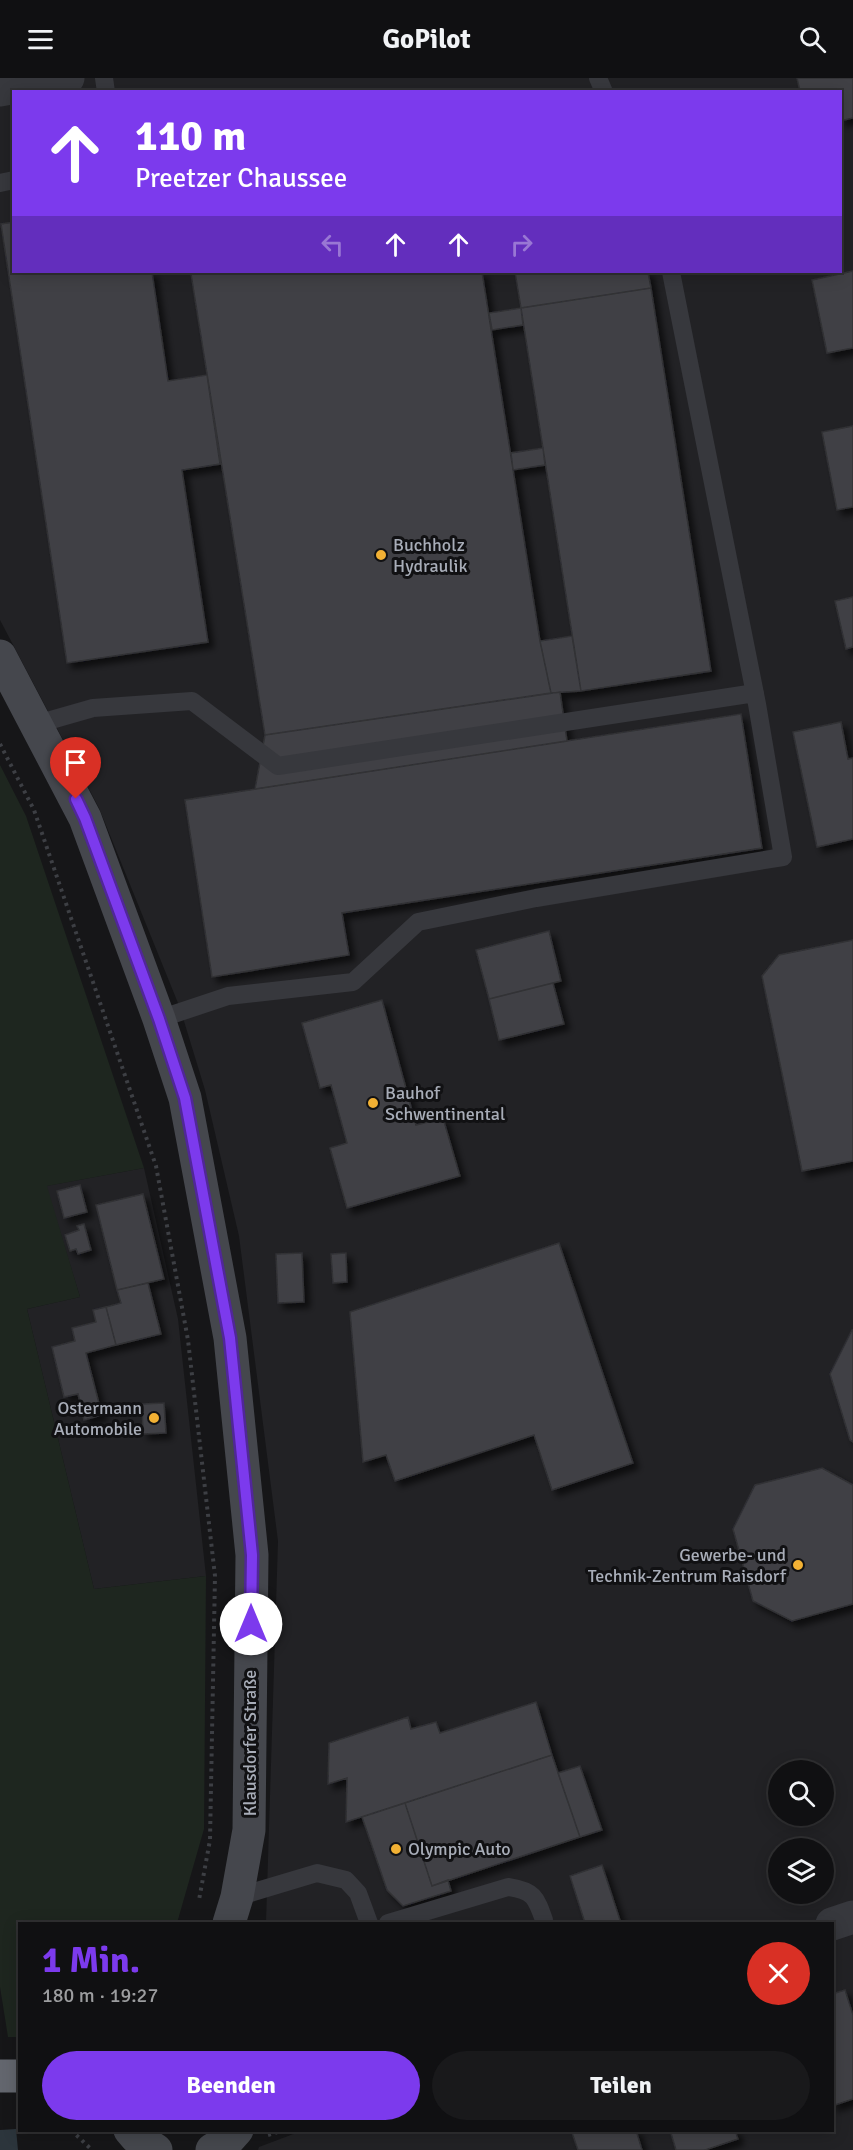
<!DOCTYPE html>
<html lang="de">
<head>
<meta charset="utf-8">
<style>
  :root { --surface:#101012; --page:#19191b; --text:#f1f3f6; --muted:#9c9d9f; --line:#303032; --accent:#7c3aed }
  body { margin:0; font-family:Signika,sans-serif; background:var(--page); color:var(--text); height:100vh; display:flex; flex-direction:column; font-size:22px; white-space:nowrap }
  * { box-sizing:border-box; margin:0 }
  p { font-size:20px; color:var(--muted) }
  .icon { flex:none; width:33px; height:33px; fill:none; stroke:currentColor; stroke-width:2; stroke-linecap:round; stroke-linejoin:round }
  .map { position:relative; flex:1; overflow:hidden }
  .side { position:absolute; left:18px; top:1844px; width:816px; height:210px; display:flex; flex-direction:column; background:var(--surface); border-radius:0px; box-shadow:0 3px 15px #0003,0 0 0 2px var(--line) }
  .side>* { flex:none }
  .hud { position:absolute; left:12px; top:12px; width:830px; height:183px; border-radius:0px; box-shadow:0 3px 15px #0003,0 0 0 2px var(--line); background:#7c3aed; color:#fff; overflow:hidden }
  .buttons { position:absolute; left:768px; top:1682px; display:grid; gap:12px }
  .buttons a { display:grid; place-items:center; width:66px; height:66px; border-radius:50%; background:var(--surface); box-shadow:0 3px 15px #0003,0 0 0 2px var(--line); font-size:30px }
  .pin { position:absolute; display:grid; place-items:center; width:51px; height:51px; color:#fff; margin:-62px -26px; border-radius:50% 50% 50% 0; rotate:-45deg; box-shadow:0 0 6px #0007 }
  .pin .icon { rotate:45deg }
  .me { position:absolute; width:66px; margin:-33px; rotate:0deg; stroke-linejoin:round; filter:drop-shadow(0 0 4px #0008) }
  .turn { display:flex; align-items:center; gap:21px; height:126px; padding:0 24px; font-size:27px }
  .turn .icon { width:78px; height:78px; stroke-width:2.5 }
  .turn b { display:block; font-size:42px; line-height:51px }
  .lanes { display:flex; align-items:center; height:57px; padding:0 24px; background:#0003; justify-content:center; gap:30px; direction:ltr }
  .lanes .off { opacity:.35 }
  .round { display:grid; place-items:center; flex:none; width:63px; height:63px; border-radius:32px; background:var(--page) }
  .summary { display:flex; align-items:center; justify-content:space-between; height:102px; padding:0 24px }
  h1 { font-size:36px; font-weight:700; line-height:45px; color:var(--accent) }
  .button { display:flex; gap:12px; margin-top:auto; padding:12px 24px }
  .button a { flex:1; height:69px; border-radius:36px; background:var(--accent); color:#fff; font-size:24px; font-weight:700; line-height:69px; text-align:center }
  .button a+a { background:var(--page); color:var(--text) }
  header { display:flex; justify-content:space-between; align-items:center; height:78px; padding:0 24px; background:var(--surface); font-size:27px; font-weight:700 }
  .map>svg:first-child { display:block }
  .built { fill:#222225; fill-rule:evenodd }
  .green { fill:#1e261f }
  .water { fill:#2c353c }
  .building { fill:#404145; stroke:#303034; stroke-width:1.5; filter:url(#shadow) }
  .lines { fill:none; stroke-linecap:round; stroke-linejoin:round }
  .path { stroke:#3d3f44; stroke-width:4; stroke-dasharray:3 4.5; stroke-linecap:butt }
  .lane { stroke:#37383d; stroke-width:18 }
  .street { stroke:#37383d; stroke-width:33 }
  .secondary { stroke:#45474d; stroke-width:33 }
  .highway { stroke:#63666e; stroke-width:33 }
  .route-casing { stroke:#51269a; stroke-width:15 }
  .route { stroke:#7c3aed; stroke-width:10 }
  .poi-dot { fill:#f2b134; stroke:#111113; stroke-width:2 }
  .labels { text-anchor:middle; stroke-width:6; stroke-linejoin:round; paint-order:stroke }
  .poi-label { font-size:18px; fill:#a8adb8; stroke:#111113; text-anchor:start }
  .street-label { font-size:18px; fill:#a8adb8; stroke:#111113 }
</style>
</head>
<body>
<header><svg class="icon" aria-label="menu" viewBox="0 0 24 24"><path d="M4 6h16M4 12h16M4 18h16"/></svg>GoPilot<svg class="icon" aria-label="search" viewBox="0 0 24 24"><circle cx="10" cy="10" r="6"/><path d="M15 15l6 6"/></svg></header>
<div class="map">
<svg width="853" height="2072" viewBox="0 0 853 2072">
  <defs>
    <filter id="shadow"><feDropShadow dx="5.5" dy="5.5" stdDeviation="3" flood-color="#0009"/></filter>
  </defs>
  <rect width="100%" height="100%" fill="#161618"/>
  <path class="built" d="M 0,0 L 853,0 L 853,2072 L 258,2072 L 259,2069 L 304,2052 L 832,2052 L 832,1845 L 266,1845 L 278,1463 L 239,1158 L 205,1012 L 180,930 L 99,730 L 0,542 ZM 14,14 L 840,14 L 840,194 L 14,194 ZM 778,1692 L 824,1692 L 824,1737 L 778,1737 ZM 778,1770 L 824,1770 L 824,1815 L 778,1815 Z
    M 144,1090 L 178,1241 L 206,1498 L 94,1511 L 27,1231 L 80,1219 L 46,1108 Z"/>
  <path class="green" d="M 0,687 L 26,738 L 144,1090 L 47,1108 L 80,1219 L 27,1231 L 94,1511 L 206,1498 L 204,1751 L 177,1845 L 20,1845 L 19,1959 L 8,1959 L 0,1909 Z"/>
  <path class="water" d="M 16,2051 L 18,2072 L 0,2072 L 0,2052 Z"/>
  <path class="building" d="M 797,0 L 853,0 L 853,40 L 840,43 L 840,14 L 800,14 Z
    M 14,144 L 14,194 L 152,194 L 168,303 L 207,297 L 220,386 L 182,392 L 208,564 L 67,585 L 1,146 Z
    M 853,193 L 853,270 L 827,275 L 812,202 Z
    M 211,194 L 482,194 L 540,563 L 551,615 L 265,657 L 191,196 Z
    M 515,194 L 648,194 L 651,210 L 521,230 Z
    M 651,210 L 711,593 L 581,613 L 521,230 Z
    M 521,230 L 523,247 L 492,252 L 489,235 Z
    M 853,348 L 853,429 L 837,432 L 822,354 Z
    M 543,370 L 545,387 L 513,392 L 511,375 Z
    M 853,519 L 853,569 L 846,571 L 835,523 Z
    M 572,558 L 581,613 L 551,615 L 540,563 Z
    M 560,614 L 567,663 L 255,711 L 265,657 Z
    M 741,636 L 762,770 L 342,835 L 349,877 L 212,899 L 185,722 Z
    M 841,644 L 848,681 L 853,680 L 853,761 L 817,769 L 793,654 Z
    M 549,853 L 561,903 L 489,921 L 476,872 Z
    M 853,862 L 853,1083 L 802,1093 L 762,898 L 779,877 Z
    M 553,905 L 564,946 L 499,962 L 489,921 Z
    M 382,922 L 416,1047 L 443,1040 L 460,1098 L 347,1130 L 330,1070 L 347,1065 L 331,1007 L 320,1010 L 302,945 Z
    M 80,1107 L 87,1134 L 64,1140 L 57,1113 Z
    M 143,1116 L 164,1201 L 117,1212 L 96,1127 Z
    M 84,1146 L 91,1172 L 78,1176 L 76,1171 L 70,1173 L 65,1157 L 79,1152 L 77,1148 Z
    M 559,1165 L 633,1385 L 552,1412 L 534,1357 L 395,1403 L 386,1377 L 363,1384 L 350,1234 Z
    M 302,1175 L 304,1224 L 278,1225 L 276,1176 Z
    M 346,1175 L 347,1204 L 333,1205 L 331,1176 Z
    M 148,1205 L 161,1256 L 116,1267 L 106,1229 L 121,1225 L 117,1212 Z
    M 106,1229 L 116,1267 L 86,1275 L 102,1337 L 84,1342 L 78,1316 L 64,1319 L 52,1269 L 75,1263 L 72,1250 L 96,1244 L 93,1232 Z
    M 852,1252 L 853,1252 L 853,1364 L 850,1362 L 830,1296 Z
    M 164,1325 L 166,1355 L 143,1356 L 142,1326 Z
    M 822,1390 L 853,1407 L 853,1526 L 792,1543 L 753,1523 L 733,1451 L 755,1407 Z
    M 536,1624 L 552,1677 L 346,1744 L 347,1700 L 328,1706 L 329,1665 L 408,1639 L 411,1651 L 436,1644 L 440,1655 Z
    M 552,1677 L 580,1759 L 432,1808 L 405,1725 Z
    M 580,1688 L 602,1752 L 580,1759 L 558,1695 Z
    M 405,1725 L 432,1808 L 448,1802 L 451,1813 L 403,1828 L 387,1812 L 362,1739 Z
    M 602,1787 L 621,1845 L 585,1845 L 570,1798 Z
    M 845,1912 L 853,1937 L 853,2021 L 832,2028 L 832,1916 Z
    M 571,2052 L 636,2052 L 642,2072 L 578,2072 Z
    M 670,2052 L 735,2052 L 738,2061 L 705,2072 L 676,2072 Z"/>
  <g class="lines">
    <path class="path" d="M 0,666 L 34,732 L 156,1088 L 188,1262 L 215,1498 L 210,1762 L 199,1822
      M 71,2052 L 92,2072
      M 268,2057 L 284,2052"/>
    <path class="lane" d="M 104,0 L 106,14
      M 598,0 L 604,14
      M 0,105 L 14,102
      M 37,646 L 93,630 L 192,623 L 278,688 L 755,615
      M 159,941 L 228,918 L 353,904 L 418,844 L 536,820 L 783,779 L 757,626 L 671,194
      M 237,1819 L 317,1795 L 346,1802 L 358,1815 L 369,1845
      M 388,1845 L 508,1809 C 534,1813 536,1819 544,1842 L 543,1845"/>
    <path class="street" d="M 0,12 L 68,0
      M 832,1846 L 853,1839"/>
    <path class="secondary" d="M 0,578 L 85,740 L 159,941 L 185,1020 L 230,1260 L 252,1477 L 249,1752 L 237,1819 L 229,1845
      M 130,2052 L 136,2059 L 156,2072
      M 212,2072 L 227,2063 L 237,2052"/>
    <path class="highway" d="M 0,1998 L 20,1998"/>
  </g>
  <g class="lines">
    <defs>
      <path id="route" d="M 76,721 L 85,740 L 159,941 L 185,1020 L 230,1260 L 252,1477 L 251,1546"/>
    </defs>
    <use href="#route" class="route-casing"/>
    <use href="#route" class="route"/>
  </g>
  <g class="poi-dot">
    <circle cx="381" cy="477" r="6"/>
    <circle cx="373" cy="1025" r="6"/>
    <circle cx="154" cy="1340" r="6"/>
    <circle cx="798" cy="1487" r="6"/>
    <circle cx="396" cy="1771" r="6"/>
  </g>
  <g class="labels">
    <g class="poi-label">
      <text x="393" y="473">Buchholz<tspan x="393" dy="21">Hydraulik</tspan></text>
      <text x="385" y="1021">Bauhof<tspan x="385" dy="21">Schwentinental</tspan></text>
      <text x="142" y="1336" text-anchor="end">Ostermann<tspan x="142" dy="21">Automobile</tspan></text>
      <text x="786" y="1483" text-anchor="end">Gewerbe- und<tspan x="786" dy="21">Technik-Zentrum Raisdorf</tspan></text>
      <text x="408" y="1777">Olympic Auto</text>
    </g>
    <g class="street-label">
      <text transform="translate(250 1665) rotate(-90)" y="6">Klausdorfer Straße</text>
    </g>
  </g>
</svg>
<div class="buttons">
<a><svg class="icon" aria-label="search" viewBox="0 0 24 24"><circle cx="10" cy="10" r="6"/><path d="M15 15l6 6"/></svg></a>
<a><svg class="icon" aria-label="layers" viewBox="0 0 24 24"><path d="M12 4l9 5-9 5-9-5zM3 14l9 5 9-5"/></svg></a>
</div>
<div class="pin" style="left:76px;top:721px;background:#d93025"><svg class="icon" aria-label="arrive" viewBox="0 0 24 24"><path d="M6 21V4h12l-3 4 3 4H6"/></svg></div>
<svg class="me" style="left:251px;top:1546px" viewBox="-20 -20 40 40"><circle r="19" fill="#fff"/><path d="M0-13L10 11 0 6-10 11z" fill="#7c3aed"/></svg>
<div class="hud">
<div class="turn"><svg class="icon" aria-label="ahead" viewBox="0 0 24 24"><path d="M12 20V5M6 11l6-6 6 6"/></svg><div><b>110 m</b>Preetzer Chaussee</div></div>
<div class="lanes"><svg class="icon off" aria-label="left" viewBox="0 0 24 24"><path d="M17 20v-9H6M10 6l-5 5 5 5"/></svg><svg class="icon" aria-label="ahead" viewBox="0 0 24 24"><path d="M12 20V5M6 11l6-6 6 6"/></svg><svg class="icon" aria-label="ahead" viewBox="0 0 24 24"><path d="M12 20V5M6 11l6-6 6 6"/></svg><svg class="icon off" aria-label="right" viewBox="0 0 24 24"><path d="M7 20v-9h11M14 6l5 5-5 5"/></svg></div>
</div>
<section class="side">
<div class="summary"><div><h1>1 Min.</h1><p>180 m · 19:27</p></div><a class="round" style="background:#d93025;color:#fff"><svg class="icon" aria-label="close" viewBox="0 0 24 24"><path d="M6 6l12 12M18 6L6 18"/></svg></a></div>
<div class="button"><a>Beenden</a><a>Teilen</a></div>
</section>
</div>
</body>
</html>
